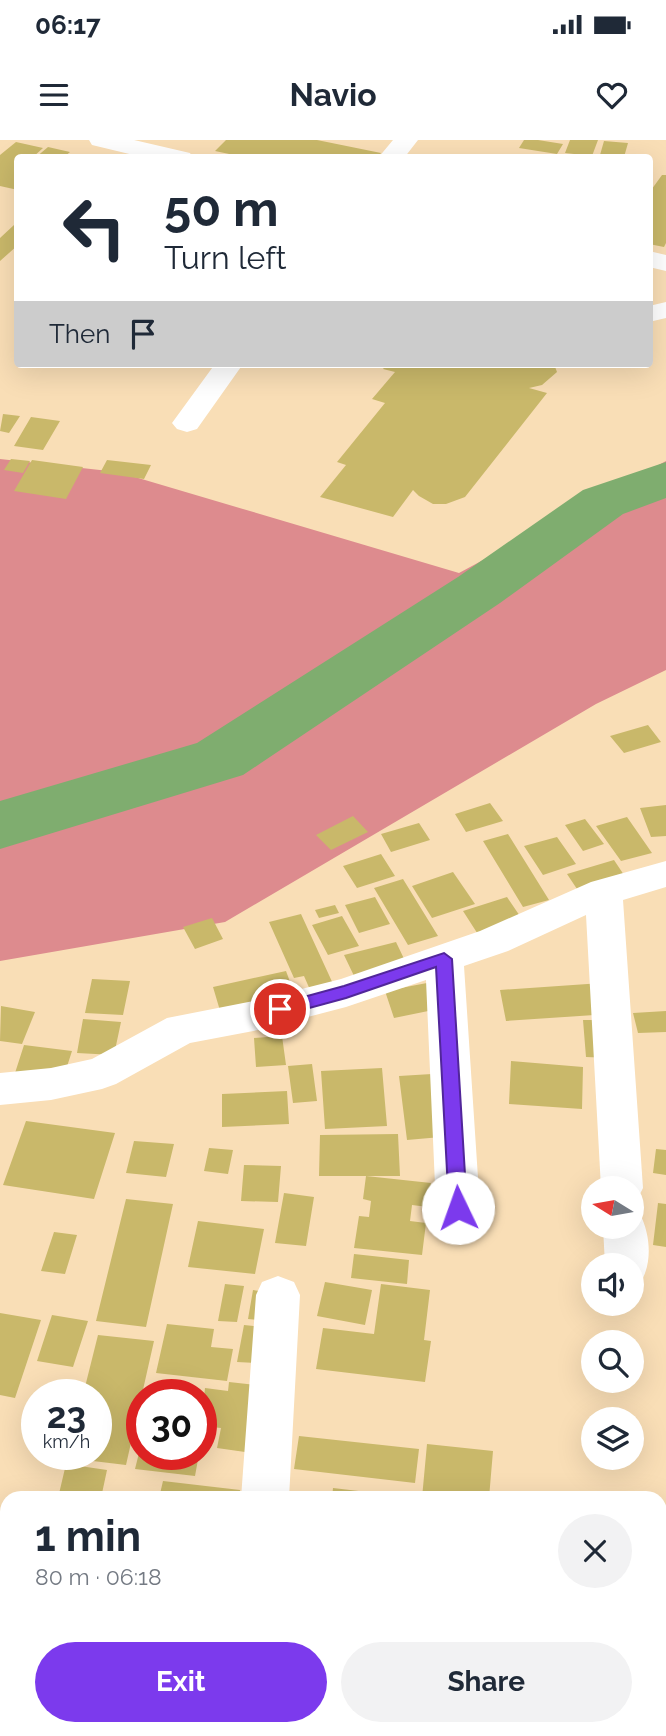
<!DOCTYPE html>
<html lang="en">
<head>
<meta charset="utf-8">
<style>
  :root { --surface:#fff; --page:#f2f2f3; --text:#1f2937; --muted:#747a83; --accent:#7c3aed }
  body { margin:0; font-family:Raleway,sans-serif; background:var(--page); color:var(--text); height:100vh; display:flex; flex-direction:column; font-size:26px; white-space:nowrap }
  * { box-sizing:border-box; margin:0 }
  p { font-size:23px; color:var(--muted) }
  .icon { flex:none; width:38px; height:38px; fill:none; stroke:currentColor; stroke-width:2; stroke-linecap:round; stroke-linejoin:round }
  .map { position:relative; flex:1; overflow:hidden }
  .sheet { position:absolute; left:0px; top:1351px; width:667px; height:245px; display:flex; flex-direction:column; background:var(--surface); border-radius:21px 21px 0 0; box-shadow:0 7px 28px #0002 }
  .sheet>* { flex:none }
  .hud { position:absolute; left:14px; top:14px; width:639px; height:214px; border-radius:7px; box-shadow:0 7px 28px #0002; background:#fff; color:var(--text); overflow:hidden }
  .needle { width:46px; rotate:281deg }
  .fabs { position:absolute; left:581px; top:1036px; display:grid; gap:14px }
  .fabs a { display:grid; place-items:center; width:63px; height:63px; border-radius:50%; background:var(--surface); box-shadow:0 7px 28px #0002; font-size:35px }
  .speed { position:absolute; left:21px; top:1239px; display:flex; gap:14px; font-size:35px; font-weight:700; text-align:center }
  .speed>* { display:grid; place-content:center; width:91px; height:91px; border-radius:50%; background:var(--surface); box-shadow:0 7px 28px #0002; line-height:1 }
  .speed small { font-size:18px; font-weight:400 }
  .speed .limit { border:10px solid #d22; background:#fff; color:#111 }
  .pin { position:absolute; display:grid; place-items:center; width:60px; height:60px; color:#fff; margin:-30px; border:4px solid #fff; border-radius:50%; box-shadow:0 2px 7px #0007 }
  .me { position:absolute; width:77px; margin:-38px; rotate:357deg; stroke-linejoin:round; filter:drop-shadow(0 0 5px #0008) }
  .turn { display:flex; align-items:center; gap:24px; height:147px; padding:0 35px; font-size:32px }
  .turn .icon { width:91px; height:91px; stroke-width:2.5 }
  .turn b { display:block; font-size:49px; line-height:60px }
  .then { display:flex; align-items:center; height:66px; padding:0 35px; background:#0003; gap:14px; font-size:26px }
  .round { display:grid; place-items:center; flex:none; width:74px; height:74px; border-radius:37px; background:var(--page) }
  .headline { display:flex; align-items:center; justify-content:space-between; height:119px; padding:0 35px }
  h1 { font-size:42px; font-weight:700; line-height:52px }
  .primary-button { display:flex; gap:14px; margin-top:auto; padding:14px 35px }
  .primary-button a { flex:1; height:80px; border-radius:42px; background:var(--accent); color:#fff; font-size:28px; font-weight:700; line-height:80px; text-align:center }
  .primary-button a+a { background:var(--page); color:var(--text) }
  .status { display:flex; justify-content:space-between; align-items:center; height:49px; padding:0 35px; background:var(--surface); direction:ltr }
  .status svg { height:19px; fill:currentColor }
  header { display:flex; justify-content:space-between; align-items:center; height:91px; padding:0 35px; background:var(--surface); font-size:32px; font-weight:700 }
  .map>svg:first-child { display:block }
  .forest { fill:#dd8b8e }
  .lines { fill:none; stroke-linecap:round; stroke-linejoin:round }
  .river { fill:#7fad6f; fill-rule:evenodd }
  .building { fill:#c9b86a }
  .minor { fill:#fff; fill-rule:evenodd }
  .major { fill:#fff; fill-rule:evenodd }
  .route { fill:#7c3aed; stroke:#51269a; stroke-width:2 }
</style>
</head>
<body>
<div class="status"><b>06:17</b><svg viewBox="0 0 49 12"><path d="M0 12V9h3v3zM5 12V6h3v6zM10 12V3h3v9zM15 12V0h3v12zM26 1h20v11H26zM47 4h2v5h-2z"/></svg></div>
<header><svg class="icon" aria-label="menu" viewBox="0 0 24 24"><path d="M4 6h16M4 12h16M4 18h16"/></svg>Navio<svg class="icon" aria-label="heart" viewBox="0 0 24 24"><path d="M12 20l-8-8c-3-5 5-10 8-4 3-6 11-1 8 4z"/></svg></header>
<div class="map">
<svg width="666" height="1596" viewBox="0 0 666 1596">
  <rect width="100%" height="100%" fill="#f9deb6"/>
  <path class="forest" d="M 0,319 L 118,332 L 459,433 L 666,321 L 666,530 L 596,564 L 225,782 L 0,821 Z"/>
  <g class="lines">
    <path class="river" d="M 666,322 L 666,358 L 623,374 L 500,463 L 243,635 L 0,709 L 0,661 L 197,603 L 458,437 L 583,350 Z"/>
  </g>
  <path class="building" d="M 226,0 L 317,0 L 381,13 L 377,18 L 248,18 L 215,11 Z
    M 524,0 L 538,0 L 563,4 L 557,14 L 519,8 Z
    M 570,0 L 598,0 L 592,16 L 565,13 Z
    M 604,1 L 628,3 L 624,17 L 600,15 Z
    M 16,2 L 43,8 L 32,18 L 18,18 L 18,50 L 0,46 L 0,15 Z
    M 48,7 L 70,12 L 63,18 L 35,18 Z
    M 662,35 L 666,35 L 666,103 L 664,107 L 649,104 L 649,53 Z
    M 14,85 L 18,85 L 18,105 L 0,121 L 0,98 Z
    M 387,224 L 554,224 L 557,232 L 542,245 L 529,248 L 547,253 L 465,357 L 446,364 L 433,364 L 419,356 L 413,350 L 393,377 L 320,357 L 346,325 L 337,322 L 385,263 L 372,259 L 395,232 L 383,229 Z
    M 3,274 L 20,276 L 9,293 L 0,291 Z
    M 31,277 L 60,281 L 43,310 L 14,306 Z
    M 11,319 L 30,321 L 23,333 L 4,330 Z
    M 32,320 L 83,327 L 66,359 L 14,351 Z
    M 107,320 L 151,325 L 144,339 L 100,333 Z
    M 648,585 L 661,602 L 624,613 L 610,596 Z
    M 490,663 L 503,681 L 466,692 L 455,674 Z
    M 666,665 L 666,696 L 651,697 L 640,668 Z
    M 353,676 L 368,692 L 331,710 L 316,695 Z
    M 627,677 L 652,713 L 621,721 L 596,686 Z
    M 585,679 L 604,704 L 583,711 L 565,685 Z
    M 419,683 L 430,700 L 391,712 L 381,694 Z
    M 508,694 L 549,760 L 523,767 L 483,701 Z
    M 557,697 L 576,724 L 543,735 L 524,706 Z
    M 381,714 L 395,736 L 357,748 L 343,726 Z
    M 614,720 L 626,738 L 579,752 L 567,734 Z
    M 453,732 L 475,764 L 432,778 L 412,746 Z
    M 403,739 L 438,796 L 408,805 L 374,748 Z
    M 375,757 L 390,784 L 359,793 L 345,765 Z
    M 507,757 L 526,785 L 481,799 L 463,771 Z
    M 335,765 L 339,773 L 319,778 L 315,770 Z
    M 301,774 L 334,846 L 311,852 L 304,836 L 294,838 L 269,782 Z
    M 342,776 L 359,806 L 328,815 L 312,785 Z
    M 212,778 L 223,799 L 195,809 L 183,787 Z
    M 396,802 L 407,825 L 355,838 L 344,815 Z
    M 286,831 L 296,858 L 221,874 L 213,847 Z
    M 92,839 L 130,841 L 123,875 L 85,873 Z
    M 427,843 L 438,869 L 394,878 L 385,851 Z
    M 602,843 L 609,874 L 506,881 L 500,850 Z
    M 1,866 L 35,872 L 22,904 L 0,901 Z
    M 666,871 L 666,892 L 638,893 L 633,873 Z
    M 83,879 L 121,882 L 114,915 L 77,913 Z
    M 583,880 L 609,880 L 611,918 L 586,917 Z
    M 282,896 L 286,925 L 256,927 L 254,898 Z
    M 24,905 L 72,911 L 63,939 L 15,933 Z
    M 511,921 L 583,927 L 582,969 L 509,964 Z
    M 312,924 L 317,961 L 293,963 L 288,926 Z
    M 382,928 L 387,986 L 325,989 L 321,931 Z
    M 432,934 L 441,997 L 407,1000 L 399,936 Z
    M 287,951 L 289,984 L 222,987 L 222,954 Z
    M 26,981 L 115,993 L 94,1059 L 3,1045 Z
    M 398,994 L 400,1036 L 319,1036 L 320,995 Z
    M 134,1001 L 174,1004 L 166,1037 L 126,1033 Z
    M 209,1008 L 233,1010 L 228,1034 L 204,1031 Z
    M 656,1009 L 666,1010 L 666,1035 L 653,1033 Z
    M 244,1025 L 281,1026 L 278,1062 L 241,1061 Z
    M 366,1036 L 431,1043 L 428,1067 L 412,1065 L 410,1081 L 426,1083 L 422,1115 L 354,1108 L 359,1076 L 369,1077 L 371,1061 L 363,1059 Z
    M 284,1053 L 314,1057 L 306,1106 L 275,1103 Z
    M 126,1059 L 173,1064 L 146,1187 L 96,1181 Z
    M 658,1063 L 666,1064 L 666,1107 L 653,1105 Z
    M 198,1081 L 264,1089 L 255,1134 L 188,1127 Z
    M 54,1092 L 77,1095 L 65,1134 L 41,1131 Z
    M 354,1114 L 409,1120 L 407,1144 L 351,1138 Z
    M 325,1142 L 372,1150 L 365,1185 L 317,1176 Z
    M 225,1144 L 244,1146 L 237,1182 L 218,1181 Z
    M 381,1144 L 430,1150 L 424,1200 L 431,1201 L 425,1242 L 316,1229 L 323,1188 L 374,1194 Z
    M 253,1150 L 273,1153 L 268,1181 L 248,1179 Z
    M 0,1173 L 41,1180 L 15,1258 L 0,1255 Z
    M 52,1175 L 88,1181 L 73,1227 L 37,1221 Z
    M 167,1184 L 214,1189 L 211,1207 L 233,1209 L 227,1241 L 156,1233 Z
    M 244,1185 L 263,1187 L 256,1223 L 237,1222 Z
    M 98,1195 L 154,1201 L 126,1325 L 68,1318 L 69,1314 L 96,1314 L 96,1255 L 83,1255 Z
    M 229,1242 L 257,1245 L 245,1312 L 217,1308 L 221,1288 L 201,1286 L 205,1248 L 228,1251 Z
    M 299,1296 L 419,1309 L 415,1343 L 294,1329 Z
    M 427,1304 L 493,1311 L 489,1358 L 422,1358 Z
    M 141,1305 L 142,1314 L 199,1314 L 195,1336 L 135,1329 Z
    M 66,1324 L 107,1330 L 101,1358 L 58,1358 Z
    M 163,1341 L 240,1350 L 239,1358 L 159,1358 Z
    M 333,1348 L 401,1356 L 401,1358 L 332,1358 Z
    M 0,1409 L 7,1410 L 7,1575 L 0,1574 Z"/>
  <g class="lines">
    <path class="minor" d="M 393,0 L 418,0 L 404,18 L 378,18 Z
      M 666,162 L 666,178 L 649,182 L 649,166 Z
      M 215,224 L 243,224 L 197,289 L 187,292 L 177,289 L 172,283 Z
      M 666,721 L 666,747 L 623,760 L 643,1048 L 637,1060 L 632,1062 L 632,1048 L 601,1048 L 586,775 L 508,811 L 464,826 L 480,1068 L 473,1081 L 458,1086 L 443,1081 L 436,1068 L 426,840 L 346,867 L 258,890 L 190,903 L 116,944 L 102,949 L 51,960 L 0,965 L 0,933 L 51,928 L 92,919 L 167,878 L 258,860 L 341,839 L 480,791 L 591,742 Z
      M 632,1071 L 640,1074 C 650,1094 652,1119 643,1138 L 632,1142 L 632,1125 L 605,1125 L 603,1087 L 632,1087 Z
      M 278,1136 L 294,1142 L 300,1155 L 289,1358 L 241,1358 L 256,1155 L 262,1142 Z"/>
    <path class="major" d="M 89,0 L 134,0 L 190,13 L 193,18 L 146,18 L 92,5 Z
      M 649,111 L 666,115 L 666,131 L 649,127 Z
      M 666,1534 L 666,1586 L 660,1587 L 660,1535 Z
      M 177,1589 L 305,1589 L 302,1596 L 174,1596 Z"/>
  </g>
  <path class="route" d="M 444,813 L 452,819 L 467,1068 L 464,1073 L 458,1075 L 452,1073 L 449,1068 L 436,827 L 346,858 L 280,876 L 272,869 L 274,865 L 344,846 Z"/>
</svg>
<div class="fabs">
<a><svg class="needle" viewBox="-14 -14 28 28"><path d="M0-13l5 13h-10z" fill="#e53935"/><path d="M0 13l5-13h-10z" fill="#747a83"/></svg></a>
<a><svg class="icon" aria-label="sound" viewBox="0 0 24 24"><path d="M4 9h4l5-4v14l-5-4H4zM17 9q2 3 0 6"/></svg></a>
<a><svg class="icon" aria-label="search" viewBox="0 0 24 24"><circle cx="10" cy="10" r="6"/><path d="M15 15l6 6"/></svg></a>
<a><svg class="icon" aria-label="layers" viewBox="0 0 24 24"><path d="M12 4l9 5-9 5-9-5zM3 14l9 5 9-5"/></svg></a>
</div>
<div class="speed"><div>23<small>km/h</small></div><div class="limit">30</div></div>
<div class="pin" style="left:280px;top:869px;background:#d93025"><svg class="icon" aria-label="arrive" viewBox="0 0 24 24"><path d="M6 21V4h12l-3 4 3 4H6"/></svg></div>
<svg class="me" style="left:458px;top:1068px" viewBox="-20 -20 40 40"><circle r="19" fill="#fff"/><path d="M0-13L10 11 0 6-10 11z" fill="#7c3aed"/></svg>
<div class="hud">
<div class="turn"><svg class="icon" aria-label="left" viewBox="0 0 24 24"><path d="M17 20v-9H6M10 6l-5 5 5 5"/></svg><div><b>50 m</b>Turn left</div></div>
<div class="then">Then<svg class="icon" aria-label="arrive" viewBox="0 0 24 24"><path d="M6 21V4h12l-3 4 3 4H6"/></svg></div>
</div>
<section class="sheet">
<div class="headline"><div><h1>1 min</h1><p>80 m · 06:18</p></div><a class="round"><svg class="icon" aria-label="close" viewBox="0 0 24 24"><path d="M6 6l12 12M18 6L6 18"/></svg></a></div>
<div class="primary-button"><a>Exit</a><a>Share</a></div>
</section>
</div>
</body>
</html>
